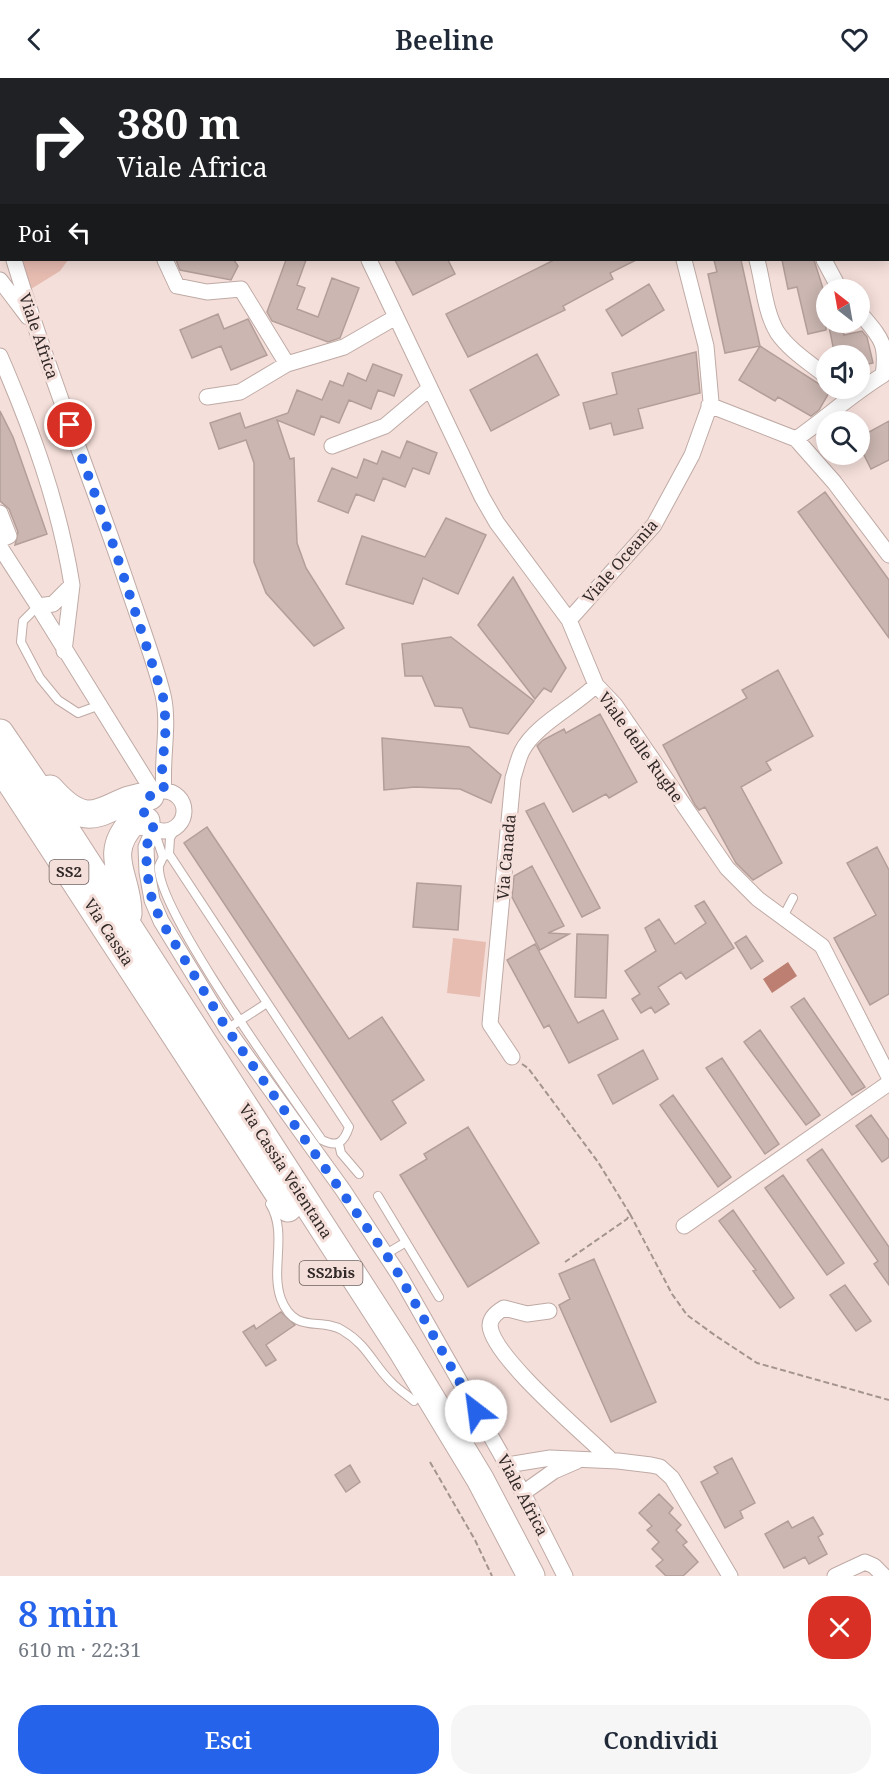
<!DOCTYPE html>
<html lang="it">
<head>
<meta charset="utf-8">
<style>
  :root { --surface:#fff; --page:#f6f6f7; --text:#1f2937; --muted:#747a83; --accent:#2563eb }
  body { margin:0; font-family:"Noto Serif",serif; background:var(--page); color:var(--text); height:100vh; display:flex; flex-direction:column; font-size:22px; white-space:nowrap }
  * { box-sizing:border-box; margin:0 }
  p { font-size:20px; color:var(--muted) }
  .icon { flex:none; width:33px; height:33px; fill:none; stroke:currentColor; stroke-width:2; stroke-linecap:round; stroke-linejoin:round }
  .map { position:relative; height:1498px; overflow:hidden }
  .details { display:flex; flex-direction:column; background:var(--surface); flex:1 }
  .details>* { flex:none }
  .hud { position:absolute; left:0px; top:0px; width:890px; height:183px; box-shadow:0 3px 15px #0003; background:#202124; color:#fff; overflow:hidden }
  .needle { width:39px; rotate:329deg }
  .fabs { position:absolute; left:816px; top:201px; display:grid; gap:12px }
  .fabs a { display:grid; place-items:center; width:54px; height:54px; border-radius:50%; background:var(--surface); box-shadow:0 3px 15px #0003; font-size:30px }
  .pin { position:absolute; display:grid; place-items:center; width:51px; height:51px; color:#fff; margin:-26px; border:3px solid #fff; border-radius:50%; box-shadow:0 2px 6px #0007 }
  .me { position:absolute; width:66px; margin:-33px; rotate:330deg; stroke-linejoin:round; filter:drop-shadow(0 0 4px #0008) }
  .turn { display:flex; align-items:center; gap:21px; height:126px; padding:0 18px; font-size:27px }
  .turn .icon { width:78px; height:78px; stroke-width:2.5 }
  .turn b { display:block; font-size:42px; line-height:51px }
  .then { display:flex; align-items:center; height:57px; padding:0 18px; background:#0003; gap:12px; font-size:22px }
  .round { display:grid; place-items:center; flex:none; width:63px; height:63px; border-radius:24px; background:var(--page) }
  .headline { display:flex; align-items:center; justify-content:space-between; height:102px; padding:0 18px }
  h1 { font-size:36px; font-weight:600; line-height:45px; color:var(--accent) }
  .button { display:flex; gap:12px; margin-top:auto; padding:12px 18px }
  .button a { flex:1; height:69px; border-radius:24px; background:var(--accent); color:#fff; font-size:24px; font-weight:600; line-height:69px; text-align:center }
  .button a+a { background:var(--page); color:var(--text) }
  header { display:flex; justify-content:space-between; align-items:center; height:78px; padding:0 18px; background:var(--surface); font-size:27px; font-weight:600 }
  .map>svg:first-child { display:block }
  .green { fill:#e7bcb1 }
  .water { fill:#bc7f71 }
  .building { fill:#cbb6b1; stroke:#b39e99; stroke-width:1.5 }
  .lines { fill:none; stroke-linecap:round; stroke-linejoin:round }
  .lane-casing { stroke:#bfaaa5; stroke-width:10 }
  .street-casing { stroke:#bfaaa5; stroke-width:17 }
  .highway-casing { stroke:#bfaaa5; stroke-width:29 }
  .path { stroke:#a49490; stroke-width:2; stroke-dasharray:6 3; stroke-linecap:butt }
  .lane { stroke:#fff; stroke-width:8 }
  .street { stroke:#fff; stroke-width:15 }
  .highway { stroke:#fff; stroke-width:27 }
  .route { stroke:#2563eb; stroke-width:10; stroke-dasharray:0 18 }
  .labels { text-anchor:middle; stroke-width:6; stroke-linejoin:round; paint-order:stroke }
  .shield { fill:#f5dfda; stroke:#6c605d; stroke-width:1.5 }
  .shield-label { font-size:15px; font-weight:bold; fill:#312927 }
  .street-label { font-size:16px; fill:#312927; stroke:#f5dfda }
</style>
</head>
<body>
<header><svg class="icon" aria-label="back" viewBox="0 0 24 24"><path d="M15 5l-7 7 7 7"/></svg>Beeline<svg class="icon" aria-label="heart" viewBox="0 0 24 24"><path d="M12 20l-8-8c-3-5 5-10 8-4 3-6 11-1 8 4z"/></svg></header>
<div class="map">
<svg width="889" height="1498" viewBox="0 0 889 1498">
  <rect width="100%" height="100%" fill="#f5dfda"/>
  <path class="green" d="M 22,182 L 68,182 L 60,193 L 31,211 Z
    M 453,860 L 486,864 L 480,919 L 447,915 Z"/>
  <path class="water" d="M 788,884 L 797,898 L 772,915 L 763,901 Z"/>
  <path class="building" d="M 176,182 L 234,182 L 238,188 L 231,202 L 180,192 Z
    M 286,182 L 306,182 L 297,207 L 305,210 L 297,231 L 318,239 L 332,200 L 359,210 L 340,260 L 328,264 L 272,243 L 267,234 Z
    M 395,182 L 448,182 L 455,196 L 413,217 Z
    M 554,182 L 636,182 L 610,195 L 613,201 L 563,228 L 565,232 L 468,279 L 446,236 Z
    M 714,182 L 741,182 L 760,268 L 725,275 L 708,196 L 717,194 Z
    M 782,182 L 814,182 L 826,220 L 826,252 L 808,256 L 797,209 L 788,211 Z
    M 649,206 L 664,232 L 622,258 L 606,232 Z
    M 218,236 L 224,251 L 248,241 L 267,277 L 231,292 L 221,268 L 192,280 L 180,252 Z
    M 828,244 L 841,244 L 844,257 L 862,253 L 867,259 L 873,285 L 860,288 L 860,278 L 835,278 Z
    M 760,268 L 830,313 L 819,332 L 811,338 L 778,319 L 775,323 L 739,302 Z
    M 696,274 L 700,315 L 638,331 L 643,350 L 614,357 L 611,345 L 590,351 L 583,325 L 617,316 L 612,295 Z
    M 537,276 L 559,317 L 491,353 L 470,312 Z
    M 373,286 L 402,297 L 394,318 L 378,312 L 371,331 L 349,322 L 339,345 L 321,338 L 314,357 L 277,342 L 290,381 L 294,380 L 297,465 L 306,490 L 344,550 L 314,568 L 266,515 L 254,484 L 254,385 L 246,362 L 219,371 L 210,345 L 240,335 L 245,350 L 288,335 L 297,312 L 322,322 L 330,303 L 343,308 L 348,295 L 366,303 Z
    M 0,333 L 13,359 L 47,456 L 15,467 L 18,454 L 9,431 L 0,423 Z
    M 889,343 L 889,382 L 871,391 L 860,369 L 860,359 Z
    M 407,363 L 437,375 L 429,396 L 413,390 L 405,409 L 383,400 L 374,423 L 356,416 L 348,435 L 318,423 L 332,390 L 357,400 L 364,381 L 377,386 L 382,373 L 400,380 Z
    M 825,414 L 889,502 L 889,560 L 798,434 Z
    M 446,440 L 486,457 L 458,516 L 423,500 L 413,526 L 346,506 L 362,458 L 425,479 Z
    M 513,499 L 566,590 L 551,614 L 544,610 L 535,621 L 478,547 Z
    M 451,559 L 534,623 L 508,656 L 470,649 L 462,630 L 435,628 L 422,598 L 405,598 L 402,566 Z
    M 778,592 L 813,658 L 766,684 L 771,692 L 741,709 L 782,785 L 753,802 L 736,785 L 705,729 L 699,732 L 695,727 L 663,667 L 747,620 L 742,612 Z
    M 600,636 L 637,704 L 609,720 L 606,716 L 573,734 L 537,668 L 543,662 L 564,651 L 566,655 Z
    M 382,660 L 469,669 L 501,697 L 491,725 L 460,711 L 415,709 L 384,712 Z
    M 544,725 L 600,830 L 582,839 L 526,733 Z
    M 207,749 L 349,961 L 382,939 L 424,1002 L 392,1023 L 406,1045 L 381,1062 L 184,765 Z
    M 877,769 L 889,792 L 889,916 L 870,927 L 834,860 L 876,837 L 847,785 Z
    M 532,788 L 564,848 L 548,855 L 569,856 L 540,872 L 512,819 L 514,798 Z
    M 417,805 L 461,808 L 458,852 L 413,849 Z
    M 704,823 L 734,870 L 686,901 L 681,894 L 658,909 L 669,926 L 655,935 L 651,929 L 641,935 L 632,921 L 640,916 L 625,893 L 656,873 L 645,850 L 659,841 L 675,866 L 706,845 L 695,828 Z
    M 577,856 L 608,857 L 606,920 L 575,919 Z
    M 746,858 L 763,883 L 751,891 L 735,865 Z
    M 535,866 L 578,945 L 603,932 L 618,961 L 569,985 L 549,947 L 544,950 L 507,882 Z
    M 804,920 L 865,1009 L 852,1017 L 791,929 Z
    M 760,952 L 820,1037 L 806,1047 L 744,964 Z
    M 643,972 L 658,1001 L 613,1026 L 598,997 Z
    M 722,980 L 779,1066 L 765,1076 L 706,990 Z
    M 673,1017 L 731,1099 L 718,1109 L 660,1027 Z
    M 871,1037 L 889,1062 L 889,1079 L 882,1084 L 856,1048 Z
    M 468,1049 L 539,1165 L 468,1209 L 400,1097 L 427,1081 L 424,1076 Z
    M 822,1071 L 889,1169 L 889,1207 L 874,1186 L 878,1183 L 807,1082 Z
    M 783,1097 L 844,1185 L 827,1197 L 765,1110 Z
    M 733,1132 L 794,1220 L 780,1230 L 753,1193 L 756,1192 L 719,1143 Z
    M 594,1181 L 656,1324 L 611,1344 L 559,1227 L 570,1221 L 559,1196 Z
    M 845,1207 L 871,1243 L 856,1253 L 830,1217 Z
    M 281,1234 L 295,1247 L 266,1267 L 276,1282 L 266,1288 L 243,1254 L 254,1247 L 256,1251 Z
    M 732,1380 L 755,1425 L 740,1433 L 743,1440 L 725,1450 L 701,1404 L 718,1395 L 714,1389 Z
    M 350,1387 L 360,1404 L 346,1414 L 335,1397 Z
    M 659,1416 L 673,1430 L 669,1435 L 681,1447 L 676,1452 L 687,1464 L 683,1467 L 698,1484 L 683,1498 L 666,1498 L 656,1488 L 663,1482 L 652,1471 L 659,1464 L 647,1452 L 652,1448 L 639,1435 Z
    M 813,1439 L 823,1456 L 818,1459 L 827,1476 L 809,1486 L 805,1479 L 784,1490 L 765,1456 L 788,1443 L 792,1450 Z"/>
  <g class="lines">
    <defs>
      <path id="lane" d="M 38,528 L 23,543 L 21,564 L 40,600 L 58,622 L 78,635 L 100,627
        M 158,753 L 156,758 L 163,779
        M 169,776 L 163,779 C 162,782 160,785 159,788 C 155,830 292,1018 322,1062 C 338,1070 344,1064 349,1049 L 169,776 L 170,760 L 178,747
        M 783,839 L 793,820
        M 227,951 L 267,925
        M 339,1066 L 341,1075 L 359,1096
        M 378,1118 L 439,1219
        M 270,1126 C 288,1155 270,1191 281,1221 C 295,1257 320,1239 342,1252 C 368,1267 373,1287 392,1305 C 399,1312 407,1317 414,1323
        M 386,1176 L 406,1164"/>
      <path id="street" d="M 7,0 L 8,2
        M 283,0 L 284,2
        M 593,0 L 594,2
        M 216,2 L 217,0
        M 0,136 L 2,141
        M 14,182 C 47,292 91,399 128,509 C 140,545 154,581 163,617 C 170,648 161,681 164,712
        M 165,182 L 177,208 L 207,214 L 241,211 L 287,286
        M 369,182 L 482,419 L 497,445 L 569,542 L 596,607 L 615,627 L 727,790 L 758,821 L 822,868 L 889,999
        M 757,182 C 763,204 765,234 777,254 C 789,272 810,285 826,298
        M 824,182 L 840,212
        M 0,202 L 28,239
        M 0,278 C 32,352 59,426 72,507 L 53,526 L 38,528 L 0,469
        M 207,319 L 240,314 L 287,286 L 344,269 L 396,239
        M 709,327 L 796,361 L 834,404 L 889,477
        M 796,361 C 826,340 852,316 883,297 C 888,265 880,259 860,235
        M 332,368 L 385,348 L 430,310
        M 0,435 L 9,458 L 0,462
        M 38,528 L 154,715
        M 569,542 L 654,447 L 692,377 L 711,324 L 706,268 L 684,182
        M 64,573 L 72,507
        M144 733a20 20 0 1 1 40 0a20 20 0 1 1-40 0Z
        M 154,750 L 146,769 L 147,794 L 152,822 L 161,843 L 227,951 L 343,1112 L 401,1200 L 523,1415 L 565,1498
        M 512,979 L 490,946 L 513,700 C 516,691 518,681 522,673 C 535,647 575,628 596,607
        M 684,1148 L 889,1005
        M 549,1233 L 527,1236 L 504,1230 C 497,1234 490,1240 490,1248 C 493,1280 587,1358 612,1383
        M 507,1387 L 550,1380 L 618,1383 L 651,1387 L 660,1389 L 672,1400 L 730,1498
        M 523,1415 L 554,1393 L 577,1383
        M 835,1498 L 865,1484 L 874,1488 L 884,1498"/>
      <path id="highway" d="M 0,655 L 62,746 L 403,1274 L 480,1401 L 531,1498
        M 0,688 L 288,1130
        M 50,711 C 95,762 105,720 150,718
        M 128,836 C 129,800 101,777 133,744 L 146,743"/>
    </defs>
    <use href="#lane" class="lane-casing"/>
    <use href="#street" class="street-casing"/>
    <use href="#highway" class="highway-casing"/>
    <path class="path" d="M 522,986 L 528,990 L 598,1084 L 630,1136 L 627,1141 L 565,1184
      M 630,1136 L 672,1216 L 687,1237 L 716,1258 L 757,1285 L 889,1322
      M 430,1384 L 475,1462 L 492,1498"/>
    <use href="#lane" class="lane"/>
    <use href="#street" class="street"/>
    <use href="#highway" class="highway"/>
  </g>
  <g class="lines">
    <path class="route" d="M 70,347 L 115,472 L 163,619 L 166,647 L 162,693 L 164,712 L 150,718 C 141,730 142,742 154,750 L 146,769 L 147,794 L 152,822 L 161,843 L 227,951 L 394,1188 L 476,1333"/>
  </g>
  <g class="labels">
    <g class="shield">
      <rect x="49.5" y="782" width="39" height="24" rx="4.5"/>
      <rect x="299.5" y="1183" width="63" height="24" rx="4.5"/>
    </g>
    <g class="shield-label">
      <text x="69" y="799">SS2</text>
      <text x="331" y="1200">SS2bis</text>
    </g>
    <g class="street-label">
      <text transform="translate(39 258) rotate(71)" y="6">Viale Africa</text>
      <text transform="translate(620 483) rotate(-49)" y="6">Viale Oceania</text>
      <text transform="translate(641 669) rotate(54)" y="6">Viale delle Rughe</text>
      <text transform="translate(506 779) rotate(-85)" y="6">Via Canada</text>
      <text transform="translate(109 854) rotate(57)" y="6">Via Cassia</text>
      <text transform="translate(286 1093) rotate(57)" y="6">Via Cassia Veientana</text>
      <text transform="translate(523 1417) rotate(62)" y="6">Viale Africa</text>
    </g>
  </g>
</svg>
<div class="fabs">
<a><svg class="needle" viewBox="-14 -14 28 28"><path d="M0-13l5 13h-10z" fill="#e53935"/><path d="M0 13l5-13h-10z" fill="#747a83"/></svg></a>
<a><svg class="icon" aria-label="sound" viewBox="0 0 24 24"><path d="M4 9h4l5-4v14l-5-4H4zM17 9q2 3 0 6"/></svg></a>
<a><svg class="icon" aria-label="search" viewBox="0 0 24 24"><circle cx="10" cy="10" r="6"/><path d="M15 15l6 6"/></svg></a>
</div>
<div class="pin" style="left:70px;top:347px;background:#d93025"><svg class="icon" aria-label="arrive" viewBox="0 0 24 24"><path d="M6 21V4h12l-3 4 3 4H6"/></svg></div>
<svg class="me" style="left:476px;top:1333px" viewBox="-20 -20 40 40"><circle r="19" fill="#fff"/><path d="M0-13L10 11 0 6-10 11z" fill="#2563eb"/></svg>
<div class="hud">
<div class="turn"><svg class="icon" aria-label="right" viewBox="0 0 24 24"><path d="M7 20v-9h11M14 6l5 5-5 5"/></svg><div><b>380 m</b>Viale Africa</div></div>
<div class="then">Poi<svg class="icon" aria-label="left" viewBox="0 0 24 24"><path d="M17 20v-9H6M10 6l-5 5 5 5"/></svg></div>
</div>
</div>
<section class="details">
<div class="headline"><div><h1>8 min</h1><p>610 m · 22:31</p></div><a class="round" style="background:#d93025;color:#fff"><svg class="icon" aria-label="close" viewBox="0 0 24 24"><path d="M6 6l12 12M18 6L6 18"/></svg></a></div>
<div class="button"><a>Esci</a><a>Condividi</a></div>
</section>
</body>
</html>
